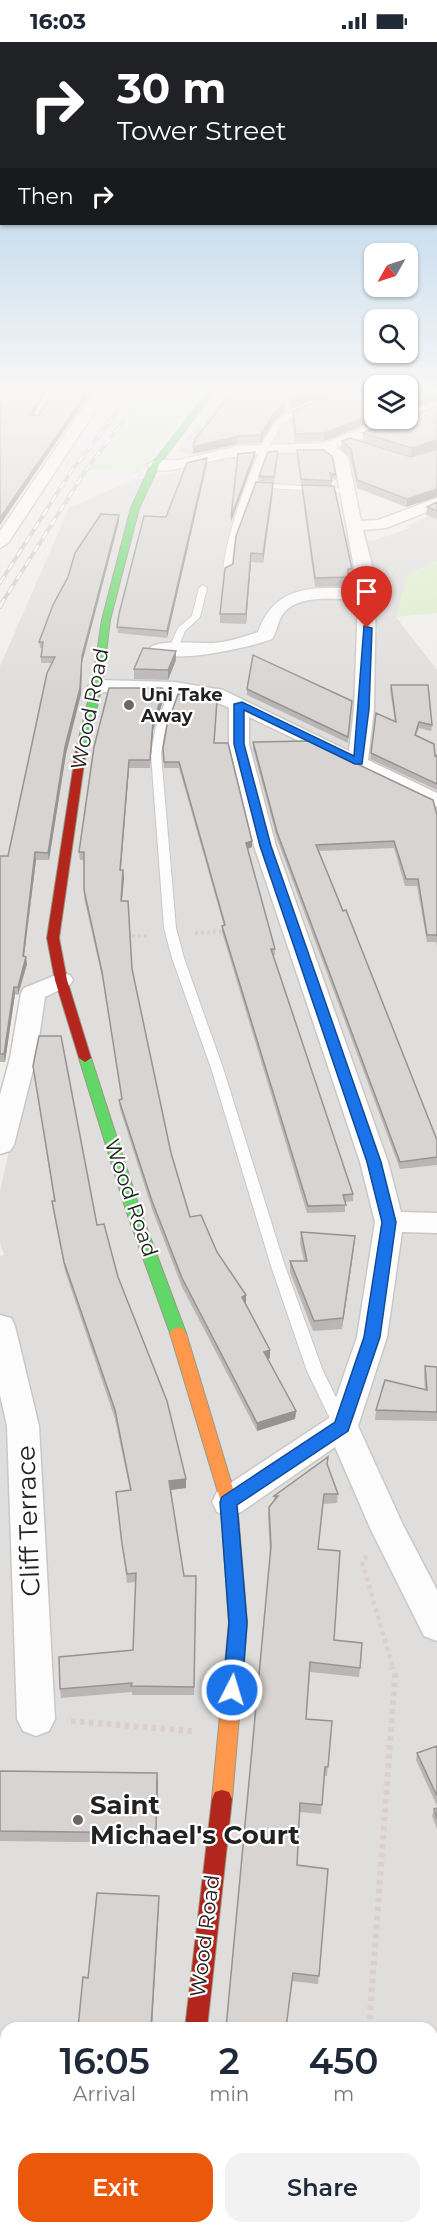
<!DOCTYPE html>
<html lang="en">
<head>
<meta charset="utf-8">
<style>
  :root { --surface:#fff; --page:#f2f2f3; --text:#1f2937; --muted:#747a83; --accent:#ea580c }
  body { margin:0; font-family:Montserrat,sans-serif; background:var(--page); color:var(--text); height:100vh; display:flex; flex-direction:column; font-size:22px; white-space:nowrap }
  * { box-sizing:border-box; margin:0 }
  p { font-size:20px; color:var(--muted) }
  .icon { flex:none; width:33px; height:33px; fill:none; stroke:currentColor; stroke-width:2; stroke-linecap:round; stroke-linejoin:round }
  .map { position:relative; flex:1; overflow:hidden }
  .panel { position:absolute; left:0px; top:1980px; width:438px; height:212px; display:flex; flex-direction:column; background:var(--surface); border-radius:18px 18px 0 0; box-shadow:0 2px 4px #0004 }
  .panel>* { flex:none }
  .banner { position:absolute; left:0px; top:0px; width:438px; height:183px; box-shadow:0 2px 4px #0004; background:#202124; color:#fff; overflow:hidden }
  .needle { width:39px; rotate:231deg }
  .tools { position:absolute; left:364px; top:201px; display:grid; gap:12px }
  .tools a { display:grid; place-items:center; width:54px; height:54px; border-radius:12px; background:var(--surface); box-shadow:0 2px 4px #0004; font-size:30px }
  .pin { position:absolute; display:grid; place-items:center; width:51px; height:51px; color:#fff; margin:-62px -26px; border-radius:50% 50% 50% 0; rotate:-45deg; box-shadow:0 0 6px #0007 }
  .pin .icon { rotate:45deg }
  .me { position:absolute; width:66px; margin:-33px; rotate:5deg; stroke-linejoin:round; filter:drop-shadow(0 0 4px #0008) }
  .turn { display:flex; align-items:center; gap:21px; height:126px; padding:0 18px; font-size:27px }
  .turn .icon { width:78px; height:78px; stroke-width:2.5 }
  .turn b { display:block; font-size:42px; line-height:51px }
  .then { display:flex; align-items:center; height:57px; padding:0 18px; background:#0003; gap:12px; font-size:22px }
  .eta { display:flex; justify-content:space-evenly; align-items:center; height:102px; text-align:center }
  .eta b { font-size:36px; font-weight:600; line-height:42px }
  .cta { display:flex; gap:12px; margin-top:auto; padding:12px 18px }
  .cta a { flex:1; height:69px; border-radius:18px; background:var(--accent); color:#fff; font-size:24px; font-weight:600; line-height:69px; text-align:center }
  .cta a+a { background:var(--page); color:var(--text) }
  .status { display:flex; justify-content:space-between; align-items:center; height:42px; padding:0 30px; background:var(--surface); direction:ltr }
  .status svg { height:16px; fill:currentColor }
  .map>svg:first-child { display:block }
  .residential { fill:#dfdedc; fill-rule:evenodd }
  .industrial { fill:#ede4e9 }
  .grass { fill:#ddeccb }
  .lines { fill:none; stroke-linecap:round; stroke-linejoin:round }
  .lane-casing { stroke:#c9c8c7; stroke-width:2 }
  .street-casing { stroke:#c9c8c7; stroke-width:3 }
  .fast-casing { stroke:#999a82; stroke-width:2 }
  .slow-casing { stroke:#999a82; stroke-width:2 }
  .jam-casing { stroke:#999a82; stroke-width:2 }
  .path-far2 { stroke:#dccecd; stroke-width:4; stroke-dasharray:3 3; stroke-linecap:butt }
  .path-far1 { stroke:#dccecd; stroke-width:4.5; stroke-dasharray:4 4; stroke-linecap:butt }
  .path { stroke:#dccecd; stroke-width:6; stroke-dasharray:4.5 4.5; stroke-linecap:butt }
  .lane { fill:#fdfcfc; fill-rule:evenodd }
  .street { fill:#fdfcfc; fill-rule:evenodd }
  .fast { fill:#63d668; fill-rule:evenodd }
  .slow { fill:#ff974d; fill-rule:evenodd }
  .jam { fill:#b3261e; fill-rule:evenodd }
  .rail-far1-casing { stroke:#ccc; stroke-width:4 }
  .rail-casing { stroke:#ccc; stroke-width:4.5 }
  .rail-far1 { stroke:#fff; stroke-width:2; stroke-dasharray:8; stroke-linecap:butt }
  .rail { stroke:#fff; stroke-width:3; stroke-dasharray:10; stroke-linecap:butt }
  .wall { fill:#b9b6b5 }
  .shaded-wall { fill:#969493 }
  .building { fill:#d7d4d2; stroke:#969493; stroke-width:1.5 }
  .route { fill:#1a73e8; stroke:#114b97; stroke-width:1.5 }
  .poi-dot { fill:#6a6968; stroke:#fff; stroke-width:2 }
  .labels { text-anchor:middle; stroke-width:4.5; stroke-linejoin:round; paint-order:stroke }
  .far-poi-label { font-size:18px; font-weight:bold; fill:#222; stroke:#fff; text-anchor:start }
  .street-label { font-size:21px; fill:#222; stroke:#fff }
  .near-street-label { font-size:26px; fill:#222; stroke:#fff }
  .near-poi-label { font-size:26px; font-weight:bold; fill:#222; stroke:#fff; text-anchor:start }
</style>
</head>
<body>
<div class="status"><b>16:03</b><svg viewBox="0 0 49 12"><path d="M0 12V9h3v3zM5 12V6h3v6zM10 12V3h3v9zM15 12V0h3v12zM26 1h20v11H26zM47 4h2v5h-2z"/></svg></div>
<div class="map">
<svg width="437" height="2191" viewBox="0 0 437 2191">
  <rect width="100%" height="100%" fill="#f0eeeb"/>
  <path class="residential" d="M 221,351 L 335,351 L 296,367 L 275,380 L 262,401 L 191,412 L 179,410 L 177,409 Z
    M 302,369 L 375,376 L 387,377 L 343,394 L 326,397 L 327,399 L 271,401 L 284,381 Z
    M 256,411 L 246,445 L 334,450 L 342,491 L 372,499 L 410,486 L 407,484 L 437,470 L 437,519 L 407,533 L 396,575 L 437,628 L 437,2191 L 0,2191 L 0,1214 L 4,1213 L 0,1201 L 0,1149 L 40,969 L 19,953 L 0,952 L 0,624 L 69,466 L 134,437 L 161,434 L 235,414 ZM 6,1986 L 432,1986 L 432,2186 L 6,2186 Z
    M 265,411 L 326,415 L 331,446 L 254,441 Z"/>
  <path class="industrial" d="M 128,351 L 153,351 L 89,428 L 62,425 L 92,388 Z"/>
  <path class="grass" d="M 153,351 L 201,351 L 140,431 L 89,428 Z
    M 437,519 L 437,571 L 396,575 L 407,533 Z"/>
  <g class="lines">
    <defs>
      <path id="lane" d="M 46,351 L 52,351 L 37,378 L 31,378 Z
        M 305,364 L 310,365 L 282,382 L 268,407 L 256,441 L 346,447 L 350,449 L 346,451 L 254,445 L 234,503 L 231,531 L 224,533 C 219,511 259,397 276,380 C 283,373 296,368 305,364 Z
        M 203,543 L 207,546 L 200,575 L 185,589 L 177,608 L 171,608 L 169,606 L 178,586 L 192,574 L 199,546 Z
        M 175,643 L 180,646 L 165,688 L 161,712 L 176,886 L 184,916 L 223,1026 L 285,1224 L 323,1329 L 349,1382 L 347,1387 L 341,1388 L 335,1387 L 307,1329 L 271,1224 L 211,1026 L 172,916 L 164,886 L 151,712 L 155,688 L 170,646 Z"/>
      <path id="street" d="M 93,351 L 107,351 L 8,501 L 0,506 L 0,489 Z
        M 437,360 L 437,369 L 337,406 L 348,415 L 361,479 L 378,478 L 437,456 L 437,466 L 386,486 L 363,488 L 376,539 L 374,667 L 368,718 L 437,751 L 437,765 L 249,675 L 249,702 L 276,804 L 388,1120 L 401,1170 L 437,1171 L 437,1191 L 402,1190 L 387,1295 L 358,1384 L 403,1483 L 437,1548 L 437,1599 L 424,1594 L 371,1488 L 335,1405 L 241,1470 L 229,1474 L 217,1470 L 212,1460 L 217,1450 L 329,1376 L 357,1295 L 375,1180 L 360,1120 L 254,804 L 229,702 L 229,666 C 189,646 141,651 97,650 L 88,644 L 97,638 L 175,640 L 223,648 L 349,709 L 354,667 L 358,558 C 336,557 295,551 281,575 C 277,582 277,590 272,597 C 252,605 164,626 150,606 C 157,597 202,602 216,601 C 231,599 244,595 258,590 C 275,542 315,545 358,547 L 334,417 L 323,410 C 281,411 243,411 202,421 C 188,424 158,435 147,423 L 155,418 L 179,418 L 238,404 L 324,401 L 390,376 L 408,376 L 408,370 Z
        M 61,931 L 70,933 L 73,938 L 70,943 L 45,955 L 36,1016 L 14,1103 L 10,1109 L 0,1112 L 0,1053 L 10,1016 L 21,951 L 24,946 Z
        M 0,1273 L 11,1276 L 15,1284 L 39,1384 L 55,1677 L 49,1689 L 36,1694 L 23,1689 L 17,1677 L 7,1384 L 0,1353 Z
        M 179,2186 L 225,2186 L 225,2191 L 179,2191 Z"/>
      <path id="fast" d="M 207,351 L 213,351 L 159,423 L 139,466 L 110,578 L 102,644 L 86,708 L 85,710 L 77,710 L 76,708 L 92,644 L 102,578 L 131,466 L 151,423 Z
        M 85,1012 L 91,1016 L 140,1168 L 186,1291 L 183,1295 L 173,1295 L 170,1291 L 126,1168 L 79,1016 Z"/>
      <path id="slow" d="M 178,1285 L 183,1287 L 186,1291 L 237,1460 L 247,1581 L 232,1757 L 229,1764 L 222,1766 L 215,1764 L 212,1757 L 229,1581 L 221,1460 L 170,1291 L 173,1287 Z"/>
      <path id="jam" d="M 81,705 L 86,708 L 59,896 L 67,938 L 91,1016 L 85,1020 L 79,1016 L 55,938 L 47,896 L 76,708 Z
        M 222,1748 L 229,1750 L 232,1757 L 207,1986 L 185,1986 L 212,1757 L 215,1750 Z"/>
    </defs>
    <use href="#lane" class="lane-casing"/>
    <use href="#street" class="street-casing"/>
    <use href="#fast" class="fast-casing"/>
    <use href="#slow" class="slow-casing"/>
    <use href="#jam" class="jam-casing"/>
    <path class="path-far2" d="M 195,891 L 226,889
      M 126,894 L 149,894"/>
    <path class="path-far1" d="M 367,1514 L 362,1520 L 393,1626"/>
    <path class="path" d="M 71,1679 L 192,1689
      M 369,1986 L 395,1634 L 392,1625
      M 392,2186 L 394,2191"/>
    <use href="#lane" class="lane"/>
    <use href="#street" class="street"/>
    <use href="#fast" class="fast"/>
    <use href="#slow" class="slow"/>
    <use href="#jam" class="jam"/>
    <defs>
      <path id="rail-far1" d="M 0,541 L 70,431 L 118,369
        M 0,564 L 86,428 L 145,351"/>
      <path id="rail" d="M 0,565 L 1,563"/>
    </defs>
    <use href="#rail-far1" class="rail-far1-casing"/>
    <use href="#rail" class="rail-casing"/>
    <use href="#rail-far1" class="rail-far1"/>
    <use href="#rail" class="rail"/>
  </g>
  <path class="wall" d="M 231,351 L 333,351 L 291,366 L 290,355 L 286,355 L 284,370 L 273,380 L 261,401 L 237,402 L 193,412 Z
    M 437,364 L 437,406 L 411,414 L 363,399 L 363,391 Z
    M 293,370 L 375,376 L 382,376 L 324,399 L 295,400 L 292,378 Z
    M 342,399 L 411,415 L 406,465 L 357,446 L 350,415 L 341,407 Z
    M 297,408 L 336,433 L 336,438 L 332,436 L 332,444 L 301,442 Z
    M 278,414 L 274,440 L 259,439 L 259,434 Z
    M 207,422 L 167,596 L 118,591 L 117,585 L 166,475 Z
    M 302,443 L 352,527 L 351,536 L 348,536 L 348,544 L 315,545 L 302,451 Z
    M 273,449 L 263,521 L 251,520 L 246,582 L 220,581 L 220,572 L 233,522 Z
    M 437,460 L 437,477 L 426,473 L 427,465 Z
    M 119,479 L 82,621 L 81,652 L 66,712 L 49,818 L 36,818 L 24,914 L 27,922 L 18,953 L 15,952 L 5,1020 L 0,1020 L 0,814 L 8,814 L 52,621 L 41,621 L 41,615 L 42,606 L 40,606 L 39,600 Z
    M 176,618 L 168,638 L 134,637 L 134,627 Z
    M 391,643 L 432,683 L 431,689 L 419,686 L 416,694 L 435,714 L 437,713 L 437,748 L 370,717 L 371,711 L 395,680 L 390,648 Z
    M 247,647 L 352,659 L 348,701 L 247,653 Z
    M 164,656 L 153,688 L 150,726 L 129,726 L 121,828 L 123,828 L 124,836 L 122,859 L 132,927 L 171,1111 L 190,1175 L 217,1210 L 246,1253 L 246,1262 L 270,1316 L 268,1317 L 296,1369 L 295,1377 L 257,1389 L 182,1245 L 152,1167 L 120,1067 L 119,1058 L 122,1057 L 103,939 L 84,856 L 84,818 L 80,818 L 79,810 L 94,705 Z
    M 217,664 L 214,701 L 252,799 L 252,805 L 248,807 L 275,907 L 275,913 L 273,913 L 353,1152 L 353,1159 L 345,1160 L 345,1170 L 307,1171 L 222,890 L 222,884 L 224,884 L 179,726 L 164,726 L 163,706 Z
    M 253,700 L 437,773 L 437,905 L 436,900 L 427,900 L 417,844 L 405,844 L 394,806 L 319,809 L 437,1098 L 437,1123 L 400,1127 L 277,797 L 253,707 Z
    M 33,1024 L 118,1235 L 186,1446 L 171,1448 L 184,1534 L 196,1534 L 194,1653 L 132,1653 L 132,1650 L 61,1656 L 60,1647 L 133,1608 L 136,1540 L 127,1541 L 116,1450 L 130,1448 L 115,1377 L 65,1229 L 53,1168 L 52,1159 L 54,1159 Z
    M 301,1190 L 354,1205 L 342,1287 L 313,1289 L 290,1230 L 290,1219 L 304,1219 L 300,1201 Z
    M 425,1324 L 437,1325 L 437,1379 L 375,1378 L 376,1368 L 425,1348 L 424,1334 Z
    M 328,1423 L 338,1452 L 337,1461 L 323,1462 L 318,1507 L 334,1598 L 360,1626 L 359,1635 L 310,1630 L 306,1677 L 330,1700 L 327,1734 L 324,1734 L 321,1772 L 300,1770 L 297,1823 L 328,1827 L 318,1942 L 292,1939 L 268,1474 L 269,1465 L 274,1459 L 274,1454 Z
    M 437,1704 L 437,1764 L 416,1718 L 417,1711 Z
    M 0,1729 L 158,1741 L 156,1801 L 0,1799 Z
    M 437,1766 L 437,1787 L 432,1774 L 434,1767 Z
    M 6,2055 L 6,2111 L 3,2112 L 1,2103 Z
    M 432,2089 L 437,2096 L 437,2138 L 432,2139 Z"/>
  <path class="shaded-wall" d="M 42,351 L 45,351 L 30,380 L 29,374 Z
    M 86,351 L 90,351 L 0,483 L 0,476 Z
    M 286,351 L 284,370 L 273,380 L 261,401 L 261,393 Z
    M 313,351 L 333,351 L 291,366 L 291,359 Z
    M 437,351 L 437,359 L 408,368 L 408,360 Z
    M 375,372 L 375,376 L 382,376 L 324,399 L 324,391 Z
    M 238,394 L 237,402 L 193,412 L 193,405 Z
    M 437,398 L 437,406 L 411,414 L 412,406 Z
    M 255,410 L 255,415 L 231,480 L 231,475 Z
    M 207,416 L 207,422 L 167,596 L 167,589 Z
    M 273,441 L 273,449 L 263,521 L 263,512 Z
    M 437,447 L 437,455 L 406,465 L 407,457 Z
    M 119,473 L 119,479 L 82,621 L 81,652 L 66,712 L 49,818 L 48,811 L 65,705 L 82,614 Z
    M 251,511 L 251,520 L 246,582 L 246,572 Z
    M 176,609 L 176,618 L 168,638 L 168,628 Z
    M 164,648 L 164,656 L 153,688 L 150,726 L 153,680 Z
    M 129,718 L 129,726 L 120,836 L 120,828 Z
    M 252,799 L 252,805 L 246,807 L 246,801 Z
    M 35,810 L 36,818 L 23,922 L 23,914 Z
    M 123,828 L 124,836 L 121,868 L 121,859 Z
    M 26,915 L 27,922 L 18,953 L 18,945 Z
    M 14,945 L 15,952 L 5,1020 L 4,1012 Z
    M 355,1194 L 354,1205 L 342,1287 L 343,1276 Z
    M 246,1253 L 246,1262 L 242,1255 Z
    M 270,1308 L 270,1316 L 264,1318 L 264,1310 Z
    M 296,1369 L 295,1377 L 257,1389 L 257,1381 Z
    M 186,1437 L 186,1446 L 170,1448 L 169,1439 Z
    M 157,1731 L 158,1741 L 156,1801 L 156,1791 Z
    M 159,1854 L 159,1864 L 152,1986 L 151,1986 Z"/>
  <path class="building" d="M 0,351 L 42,351 L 29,374 L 39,373 L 51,351 L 86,351 L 0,476 Z
    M 231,351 L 286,351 L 284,363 L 273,372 L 261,393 L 238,394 L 193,405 L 196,396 Z
    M 290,351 L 313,351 L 291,359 Z
    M 335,351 L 375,351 L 375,372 L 324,391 L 296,392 L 293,370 Z
    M 408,351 L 437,351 L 408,360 Z
    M 437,364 L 437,398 L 412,406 L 363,391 L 404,376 L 408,376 L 408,375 Z
    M 350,396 L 411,415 L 437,407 L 437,447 L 407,457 L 357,438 L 351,407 L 342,399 Z
    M 297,408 L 323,408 L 332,414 L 336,433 L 330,431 L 332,439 L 301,437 Z
    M 278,409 L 274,435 L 259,434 L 268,410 Z
    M 255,410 L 231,475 L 238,412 Z
    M 207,416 L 167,589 L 117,585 L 119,572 L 144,474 L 166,475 L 187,421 Z
    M 256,440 L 273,441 L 263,512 L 251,511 L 246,572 L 220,572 L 225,526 L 233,522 L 236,494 Z
    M 302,443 L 334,444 L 352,527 L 348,527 L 348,535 L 315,536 Z
    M 437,460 L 437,469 L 427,465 Z
    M 101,472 L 119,473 L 82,614 L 80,646 L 65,705 L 48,811 L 35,810 L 23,914 L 26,915 L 18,945 L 14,945 L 4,1012 L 0,1012 L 0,814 L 8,814 L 47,631 L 55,615 L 41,615 L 43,600 L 39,600 L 53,563 L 68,535 L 75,511 Z
    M 143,606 L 176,609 L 168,628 L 134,627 Z
    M 253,613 L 352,659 L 348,695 L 247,647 Z
    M 391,643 L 428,643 L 432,683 L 419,680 L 415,693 L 434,702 L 435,714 L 437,713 L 437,742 L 371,711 L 376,671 L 396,680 Z
    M 109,646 L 162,646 L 164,648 L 153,680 L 150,718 L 129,718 L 120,828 L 123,828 L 121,859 L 128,859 L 132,927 L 171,1111 L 190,1175 L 201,1173 L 217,1210 L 246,1253 L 242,1255 L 270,1308 L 264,1310 L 296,1369 L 257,1381 L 182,1236 L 152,1159 L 119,1058 L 122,1057 L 102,930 L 84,848 L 84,810 L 79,810 L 94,705 Z
    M 178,652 L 217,658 L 214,701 L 228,701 L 252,799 L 246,801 L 275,907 L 271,907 L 353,1152 L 343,1153 L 346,1163 L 308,1164 L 222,884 L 225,883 L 179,720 L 164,720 L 163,706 L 167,683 Z
    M 309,699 L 433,758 L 437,773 L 437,895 L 437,893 L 427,893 L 418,837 L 406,837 L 394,799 L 316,803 L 343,869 L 346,868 L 437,1098 L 437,1115 L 400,1120 L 277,790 L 253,700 Z
    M 39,994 L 61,994 L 97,1183 L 104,1182 L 118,1235 L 167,1359 L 186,1437 L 169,1439 L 184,1534 L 196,1534 L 194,1645 L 131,1644 L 132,1641 L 60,1647 L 59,1615 L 133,1608 L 136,1531 L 127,1532 L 122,1502 L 116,1450 L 131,1448 L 115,1368 L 64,1220 L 52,1159 L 55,1159 L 33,1024 Z
    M 301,1190 L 355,1194 L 343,1276 L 314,1279 L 290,1219 L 307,1219 Z
    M 425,1324 L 437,1325 L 437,1370 L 376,1368 L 385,1338 L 427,1348 Z
    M 328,1415 L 327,1422 L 338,1452 L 324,1452 L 318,1507 L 340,1509 L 334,1598 L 362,1601 L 360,1626 L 310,1620 L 306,1677 L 332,1679 L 328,1725 L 325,1725 L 322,1763 L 300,1761 L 297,1823 L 328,1827 L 319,1934 L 293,1931 L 286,1986 L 226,1986 L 271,1504 L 269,1465 L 278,1454 L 274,1454 Z
    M 437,1704 L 437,1754 L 417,1711 Z
    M 0,1729 L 157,1731 L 156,1791 L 0,1789 Z
    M 437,1766 L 437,1777 L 434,1767 Z
    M 97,1851 L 159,1854 L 151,1986 L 78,1986 L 83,1935 L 88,1936 Z
    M 6,2055 L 6,2103 L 1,2103 L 2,2056 Z
    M 432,2089 L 436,2089 L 437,2096 L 437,2134 L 432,2134 Z
    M 32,2186 L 104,2186 L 104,2191 L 33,2191 Z
    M 218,2186 L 319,2186 L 320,2191 L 218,2191 Z"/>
  <linearGradient id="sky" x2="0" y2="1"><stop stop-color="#97c4e6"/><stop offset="0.53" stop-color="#f8f7f6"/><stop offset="1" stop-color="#f8f7f6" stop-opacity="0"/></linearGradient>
  <rect width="437" height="657" fill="url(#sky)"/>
  <path class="route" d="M 364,584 L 372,586 L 369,667 L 362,722 L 355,722 L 244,668 L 244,702 L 271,804 L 381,1120 L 396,1180 L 380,1295 L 348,1389 L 237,1463 L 247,1581 L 242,1648 L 239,1654 L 232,1656 L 226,1654 L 223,1648 L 229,1581 L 220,1460 L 222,1455 L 335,1380 L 364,1295 L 382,1180 L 367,1120 L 260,804 L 234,702 L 234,662 L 242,660 L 354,714 Z"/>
  <g class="poi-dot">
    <circle cx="129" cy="663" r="6"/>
    <circle cx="78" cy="1778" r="6"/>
  </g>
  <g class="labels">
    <g class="far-poi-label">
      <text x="141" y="659">Uni Take<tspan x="141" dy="21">Away</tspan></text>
    </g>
    <g class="street-label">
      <text transform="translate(90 667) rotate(-79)" y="7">Wood Road</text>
      <text transform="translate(131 1156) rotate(71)" y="7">Wood Road</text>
      <text transform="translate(205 1894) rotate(-83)" y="7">Wood Road</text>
    </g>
    <g class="near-street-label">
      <text transform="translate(28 1479) rotate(-92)" y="9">Cliff Terrace</text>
    </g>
    <g class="near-poi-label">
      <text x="90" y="1772">Saint<tspan x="90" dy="30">Michael's Court</tspan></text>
    </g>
  </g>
</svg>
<div class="tools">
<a><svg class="needle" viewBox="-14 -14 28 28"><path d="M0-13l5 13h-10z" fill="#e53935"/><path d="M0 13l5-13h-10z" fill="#747a83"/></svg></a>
<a><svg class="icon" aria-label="search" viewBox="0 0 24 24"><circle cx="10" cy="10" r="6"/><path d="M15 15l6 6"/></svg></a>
<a><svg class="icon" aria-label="layers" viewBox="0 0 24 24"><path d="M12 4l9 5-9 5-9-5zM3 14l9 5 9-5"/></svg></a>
</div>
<div class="pin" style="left:367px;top:586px;background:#d93025"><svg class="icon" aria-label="arrive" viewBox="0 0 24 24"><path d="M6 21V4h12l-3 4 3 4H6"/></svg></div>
<svg class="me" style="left:232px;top:1648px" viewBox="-20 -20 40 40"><circle r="17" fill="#1a73e8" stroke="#fff" stroke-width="3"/><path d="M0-11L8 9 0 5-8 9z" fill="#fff"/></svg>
<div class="banner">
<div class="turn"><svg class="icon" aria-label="right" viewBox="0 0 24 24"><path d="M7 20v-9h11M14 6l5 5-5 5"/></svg><div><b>30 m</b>Tower Street</div></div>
<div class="then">Then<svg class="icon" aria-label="right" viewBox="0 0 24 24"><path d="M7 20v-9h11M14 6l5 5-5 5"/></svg></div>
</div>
<section class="panel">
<div class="eta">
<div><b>16:05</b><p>Arrival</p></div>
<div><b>2</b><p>min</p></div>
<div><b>450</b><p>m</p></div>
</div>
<div class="cta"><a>Exit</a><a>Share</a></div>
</section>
</div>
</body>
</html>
